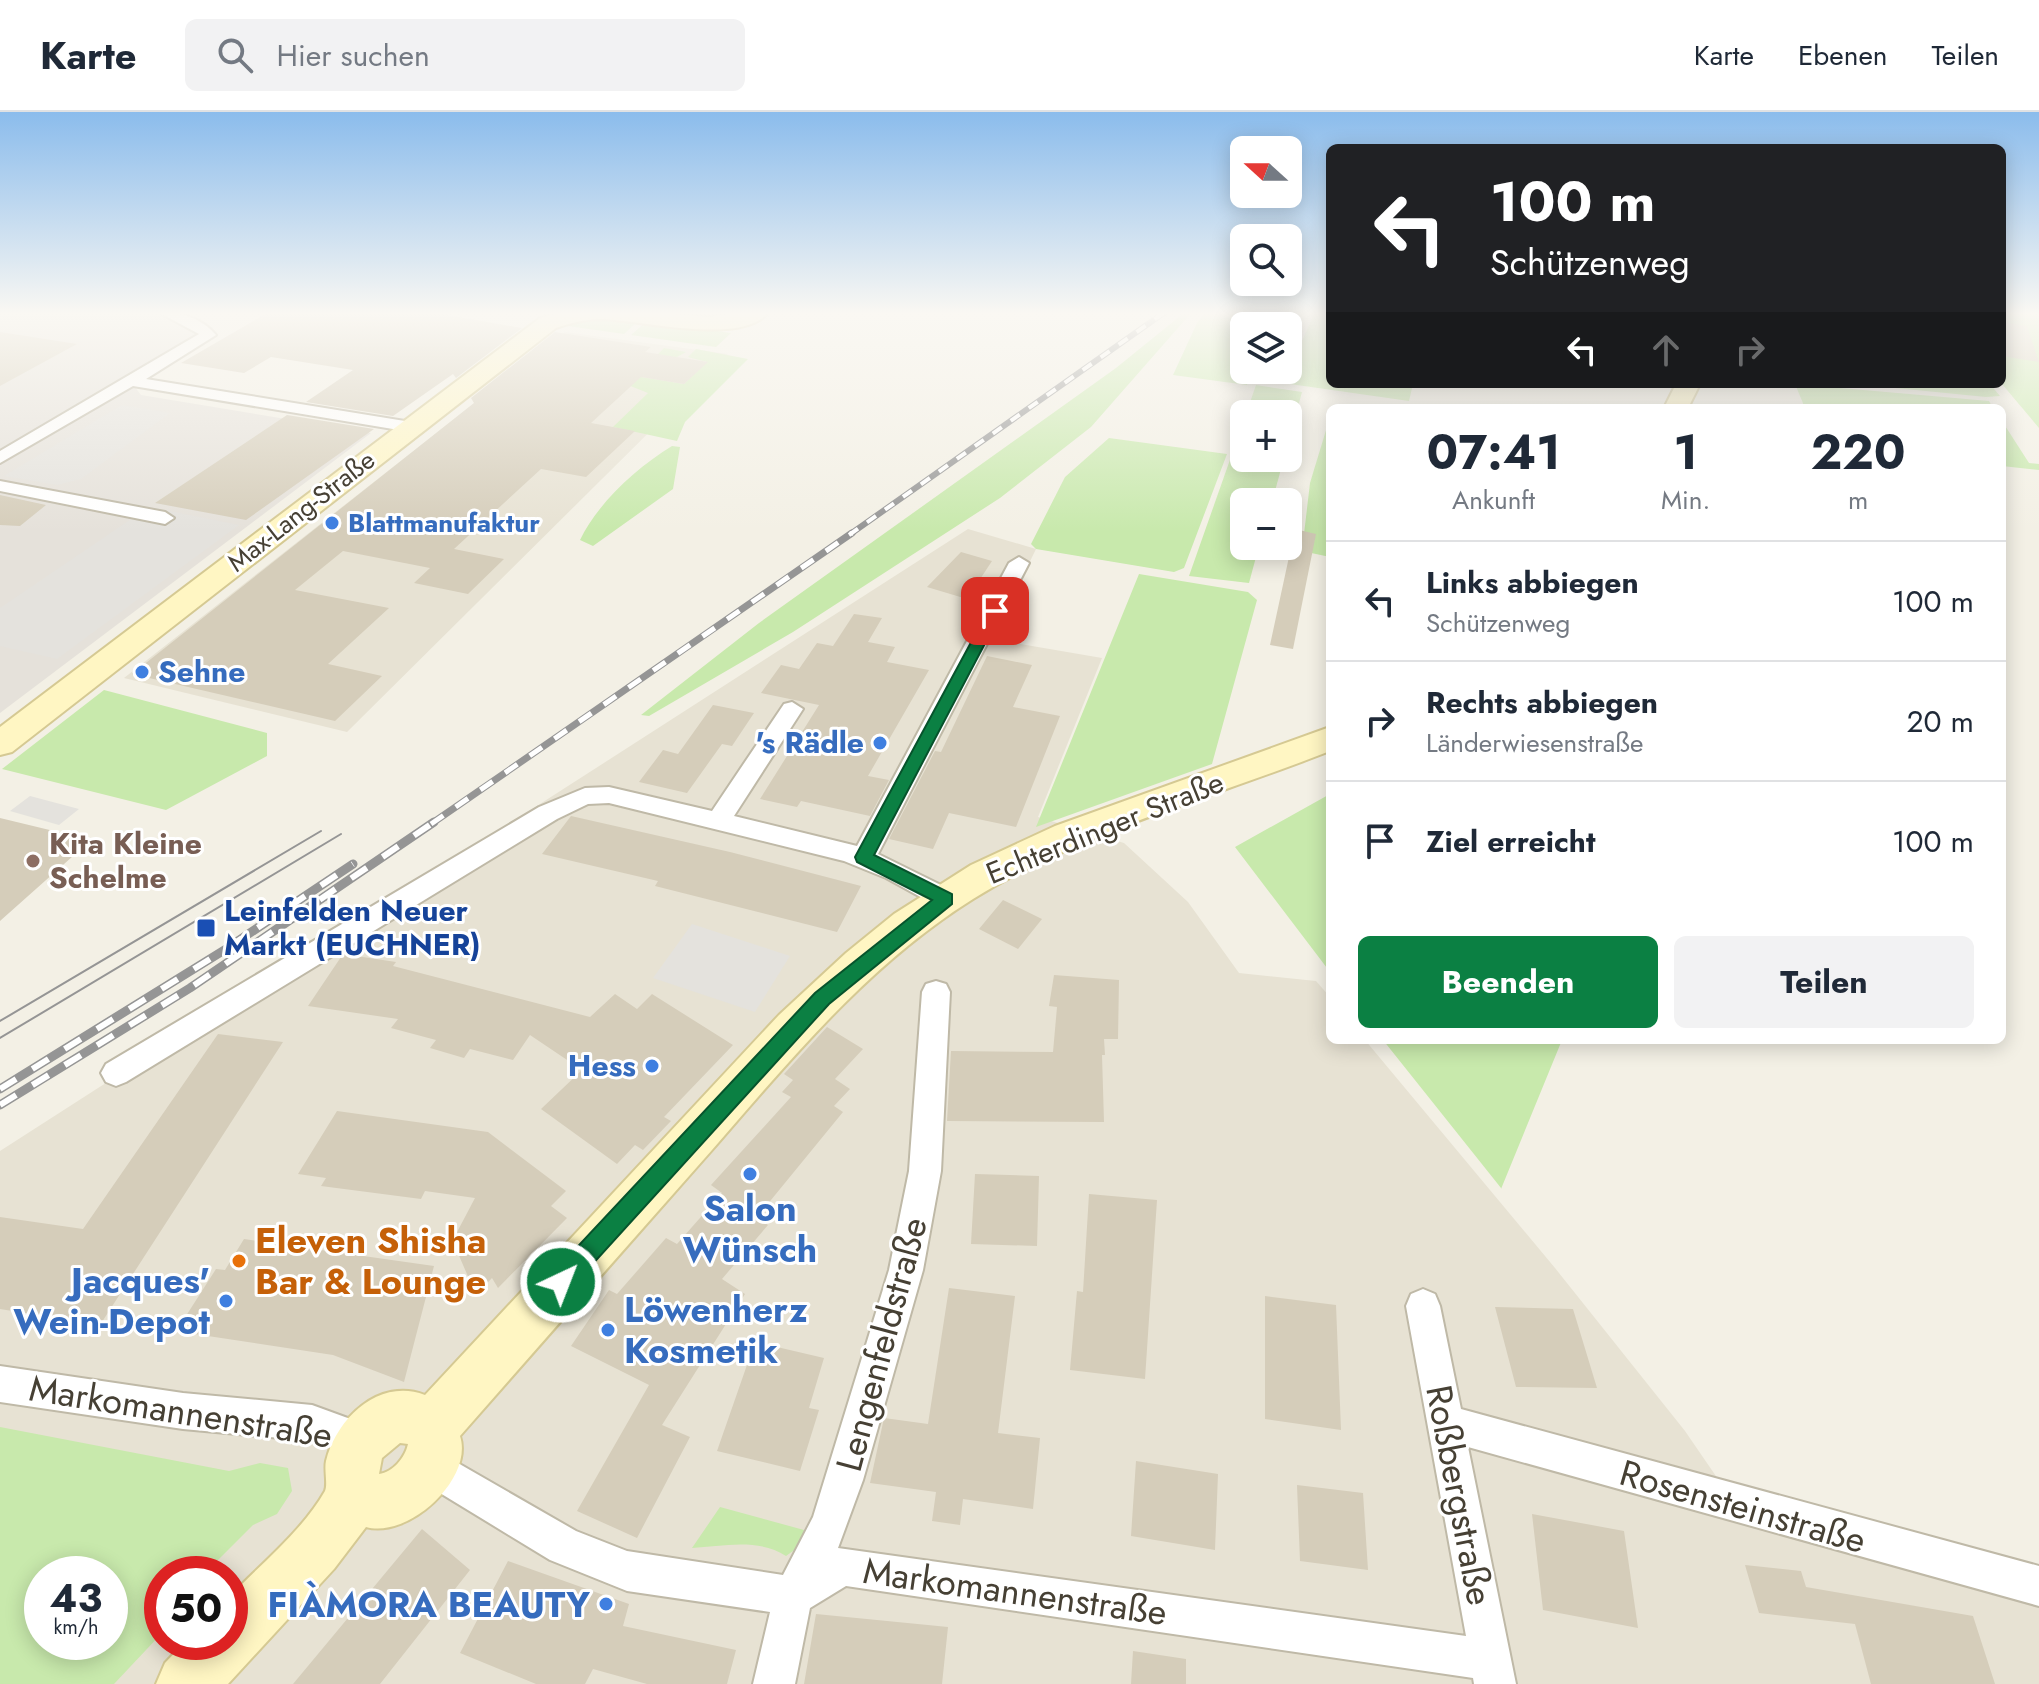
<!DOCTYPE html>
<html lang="de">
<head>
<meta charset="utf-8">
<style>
  :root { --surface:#fff; --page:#f2f2f3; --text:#1f2937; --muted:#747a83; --line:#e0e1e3; --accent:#0b8043 }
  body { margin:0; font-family:Jost,sans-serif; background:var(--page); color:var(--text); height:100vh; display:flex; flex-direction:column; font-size:30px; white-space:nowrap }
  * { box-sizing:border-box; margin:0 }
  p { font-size:26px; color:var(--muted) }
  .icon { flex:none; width:44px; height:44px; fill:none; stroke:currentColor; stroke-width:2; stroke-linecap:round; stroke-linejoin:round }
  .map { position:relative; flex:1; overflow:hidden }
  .details { position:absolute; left:1326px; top:292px; width:680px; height:640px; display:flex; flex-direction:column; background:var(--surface); border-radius:12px; box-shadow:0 4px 20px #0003 }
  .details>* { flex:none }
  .banner { position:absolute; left:1326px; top:32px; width:680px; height:244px; border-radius:12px; box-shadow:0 4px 20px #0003; background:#202124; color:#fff; overflow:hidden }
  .needle { width:52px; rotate:291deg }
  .controls { position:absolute; left:1230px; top:24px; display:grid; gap:16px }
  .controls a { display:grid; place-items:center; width:72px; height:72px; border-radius:12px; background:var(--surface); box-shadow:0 4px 20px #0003; font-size:40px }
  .speed { position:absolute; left:24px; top:1444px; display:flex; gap:16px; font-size:40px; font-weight:700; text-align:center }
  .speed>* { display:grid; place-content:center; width:104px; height:104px; border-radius:50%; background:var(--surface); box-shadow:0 4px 20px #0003; line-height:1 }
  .speed small { font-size:20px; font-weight:400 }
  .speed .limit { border:12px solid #d22; background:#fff; color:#111 }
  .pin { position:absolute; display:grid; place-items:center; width:68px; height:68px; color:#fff; margin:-34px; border-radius:16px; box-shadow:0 4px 12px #0006 }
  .me { position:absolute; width:88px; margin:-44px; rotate:43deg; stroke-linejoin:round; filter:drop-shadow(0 0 6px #0008) }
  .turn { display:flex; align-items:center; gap:28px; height:168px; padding:0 32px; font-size:36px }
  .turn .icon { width:104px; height:104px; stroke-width:2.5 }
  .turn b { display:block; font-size:56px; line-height:68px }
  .lanes { display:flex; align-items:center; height:76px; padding:0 32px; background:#0003; justify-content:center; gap:40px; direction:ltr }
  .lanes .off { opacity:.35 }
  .eta { display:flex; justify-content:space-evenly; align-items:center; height:136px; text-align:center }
  .eta b { font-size:48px; font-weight:700; line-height:56px }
  .button { display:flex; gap:16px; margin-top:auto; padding:16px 32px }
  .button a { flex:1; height:92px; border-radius:12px; background:var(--accent); color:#fff; font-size:32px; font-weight:700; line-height:92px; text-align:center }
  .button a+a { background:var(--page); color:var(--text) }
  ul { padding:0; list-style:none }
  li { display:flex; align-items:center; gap:24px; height:120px; padding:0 32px; border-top:2px solid var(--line) }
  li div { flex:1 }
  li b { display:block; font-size:30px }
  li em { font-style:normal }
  header { display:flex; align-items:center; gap:48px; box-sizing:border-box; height:112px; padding:0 40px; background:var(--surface); border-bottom:2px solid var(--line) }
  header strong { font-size:38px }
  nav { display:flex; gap:44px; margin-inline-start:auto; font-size:28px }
  .search { width:560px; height:72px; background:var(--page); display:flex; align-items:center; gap:20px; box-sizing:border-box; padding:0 28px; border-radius:12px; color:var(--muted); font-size:30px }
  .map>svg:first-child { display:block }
  .residential { fill:#e7e2d3; fill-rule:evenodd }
  .industrial { fill:#e5e1da }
  .green { fill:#c8e9ac; fill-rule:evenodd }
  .parking { fill:#e4e2dd }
  .building { fill:#d5cdba }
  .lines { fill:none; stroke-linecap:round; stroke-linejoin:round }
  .street-casing { stroke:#bfb9a7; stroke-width:4 }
  .secondary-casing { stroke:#d5c993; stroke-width:4 }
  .street { fill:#fff; fill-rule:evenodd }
  .secondary { fill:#fff6c3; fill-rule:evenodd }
  .tram { stroke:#959595; stroke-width:2 }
  .rail-far2-casing { stroke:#959595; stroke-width:6 }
  .rail-far1-casing { stroke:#959595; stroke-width:7 }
  .rail-casing { stroke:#959595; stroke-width:9 }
  .rail-far2 { stroke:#fff; stroke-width:4; stroke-dasharray:11; stroke-linecap:butt }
  .rail-far1 { stroke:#fff; stroke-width:5; stroke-dasharray:15; stroke-linecap:butt }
  .rail { stroke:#fff; stroke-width:6; stroke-dasharray:19; stroke-linecap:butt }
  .route { fill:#0b8043; stroke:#07532c; stroke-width:2 }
  .shop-dot { fill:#3f7fe0; stroke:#fff; stroke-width:3 }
  .education-dot { fill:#8d6e63; stroke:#fff; stroke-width:3 }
  .transit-dot { fill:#1a4fb4; stroke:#fff; stroke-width:3 }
  .food-dot { fill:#e8710a; stroke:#fff; stroke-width:3 }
  .labels { text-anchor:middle; stroke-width:6; stroke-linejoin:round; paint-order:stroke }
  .far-street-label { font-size:26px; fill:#464034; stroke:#fff }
  .far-shop-label { font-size:26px; font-weight:bold; fill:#366cbe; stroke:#fff; text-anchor:start }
  .shop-label { font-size:30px; font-weight:bold; fill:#366cbe; stroke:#fff; text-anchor:end }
  .street-label { font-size:30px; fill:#464034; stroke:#fff }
  .education-label { font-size:30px; font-weight:bold; fill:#785e54; stroke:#fff; text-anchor:start }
  .transit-label { font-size:30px; font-weight:bold; fill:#164399; stroke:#fff; text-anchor:start }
  .near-shop-label { font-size:36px; font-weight:bold; fill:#366cbe; stroke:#fff; text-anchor:end }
  .near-food-label { font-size:36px; font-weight:bold; fill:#c56008; stroke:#fff; text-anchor:start }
  .near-street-label { font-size:36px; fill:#464034; stroke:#fff }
</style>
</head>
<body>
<header>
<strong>Karte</strong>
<div class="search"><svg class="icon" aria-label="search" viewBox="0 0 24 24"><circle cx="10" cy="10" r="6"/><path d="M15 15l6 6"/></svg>Hier suchen</div>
<nav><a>Karte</a><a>Ebenen</a><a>Teilen</a></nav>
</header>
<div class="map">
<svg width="2039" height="1572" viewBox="0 0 2039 1572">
  <rect width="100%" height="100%" fill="#f3f0e5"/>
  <path class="residential" d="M 565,220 L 728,242 L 347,620 L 124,566 Z
    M 968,417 L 1036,437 L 992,527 L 1102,546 L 1038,705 L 1124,731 L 1188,790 L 1239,861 L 1316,869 L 1330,885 L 1330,928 L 1365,928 L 1555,1156 L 1685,1319 L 1720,1370 L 2039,1474 L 2039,1572 L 0,1572 L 0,1039 ZM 42,1462 L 110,1462 L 110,1530 L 42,1530 ZM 162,1462 L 230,1462 L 230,1530 L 162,1530 Z"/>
  <path class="industrial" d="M 0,200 L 165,200 L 206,219 L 131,270 L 141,283 L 371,321 L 0,601 Z"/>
  <path class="green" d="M 1185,200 L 1192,200 L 1091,315 L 1000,386 L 793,520 L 649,604 L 641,603 L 759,511 L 1116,256 Z
    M 1206,200 L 1265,200 L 1258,214 L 1244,214 L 1244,242 L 1233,265 L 1250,267 L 1247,273 L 1173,263 L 1197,211 Z
    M 1315,200 L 1330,200 L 1330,272 L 1413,272 L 1409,289 L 1283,271 Z
    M 2002,200 L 2039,200 L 2039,316 L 2002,272 Z
    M 601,206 L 638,209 L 624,222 L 561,213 Z
    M 647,209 L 731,221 L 716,235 L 631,223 Z
    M 664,236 L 686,240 L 641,265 L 684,272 L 707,250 L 688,245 L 696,237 L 748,247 L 685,310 L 677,329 L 613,315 L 648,281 L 628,273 Z
    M 1795,272 L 1989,289 L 1993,296 L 1805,296 Z
    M 1855,272 L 1990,272 L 2000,284 L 1986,285 Z
    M 1256,273 L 1302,280 L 1288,331 L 1288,302 L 1246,302 Z
    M 1330,305 L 1330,445 L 1302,439 L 1310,371 Z
    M 1244,308 L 1244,346 L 1284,346 L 1272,390 L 1244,390 L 1244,434 L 1259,434 L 1249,471 L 1189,464 Z
    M 2002,309 L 2029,351 L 2039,352 L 2039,358 L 2002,354 Z
    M 1109,326 L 1227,342 L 1184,456 L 1174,460 L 1036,437 L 1031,432 L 1065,365 Z
    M 672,334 L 680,335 L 673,377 L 593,434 L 580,428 C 598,391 636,356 672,334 Z
    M 1139,462 L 1248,480 L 1257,488 L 1212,652 L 1036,715 Z
    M 104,578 L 267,621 L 267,644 L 166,698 L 2,657 Z
    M 1330,682 L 1330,860 L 1235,735 Z
    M 1383,928 L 1562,928 L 1501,1077 L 1501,1076 Z
    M 0,1315 L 229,1359 L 260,1351 L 288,1356 L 292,1379 L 277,1402 L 253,1413 L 214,1452 L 217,1462 L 162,1462 L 162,1521 L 114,1572 L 0,1572 ZM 42,1462 L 110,1462 L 110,1530 L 42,1530 Z
    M 720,1395 L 804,1418 L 800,1434 L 786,1444 C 759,1426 723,1434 692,1436 Z"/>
  <path class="parking" d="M 122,293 L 170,301 L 81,367 L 57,373 L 4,364 Z
    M 149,395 L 239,413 L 57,547 L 0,534 L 0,496 Z
    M 30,684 L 79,697 L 59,713 L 10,699 Z
    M 692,812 L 790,844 L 755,900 L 653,866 Z"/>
  <path class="building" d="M 269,200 L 430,200 L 522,216 L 456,266 L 453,262 L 393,304 L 306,290 L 353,258 L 271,245 L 244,261 L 181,251 Z
    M 2002,210 L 2027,214 L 2039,250 L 2002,244 Z
    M 0,220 L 77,232 L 0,274 Z
    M 555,220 L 651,235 L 645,240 L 708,250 L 684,272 L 641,265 L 591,311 L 635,319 L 586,365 L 541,357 L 454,437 L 504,447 L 468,482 L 414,471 L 430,456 L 343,439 L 295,478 L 389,496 L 328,552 L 382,564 L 335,609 L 132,562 L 474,291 L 471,286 Z
    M 287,303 L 374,317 L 246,408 L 155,391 Z
    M 0,383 L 46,393 L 20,414 L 0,413 Z
    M 1295,417 L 1316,422 L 1293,537 L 1270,533 Z
    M 961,440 L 992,449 L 967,487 L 927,475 Z
    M 854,502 L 882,506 L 868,530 L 895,535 L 887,550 L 929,558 L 868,664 L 889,668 L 870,704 L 801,689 L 797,695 L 760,687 L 819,593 L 761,581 L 781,553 L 799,557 L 817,531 L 833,534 Z
    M 987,544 L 1032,553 L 1013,595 L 1060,604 L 1016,715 L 949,701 L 933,737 L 889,727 L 935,639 L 941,640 Z
    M 713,593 L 754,601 L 732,634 L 722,632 L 687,681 L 639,670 L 663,638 L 678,642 Z
    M 571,704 L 730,740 L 861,774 L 837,820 L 655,774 L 658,769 L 542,742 Z
    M 0,706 L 91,728 L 0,809 Z
    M 1003,788 L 1042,807 L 1018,837 L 979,817 Z
    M 343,842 L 396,850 L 393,854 L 590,905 L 615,882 L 637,897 L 652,882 L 733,933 L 664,1005 L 671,1009 L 643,1038 L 635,1033 L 617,1052 L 541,997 L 582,958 L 530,923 L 513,948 L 470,937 L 464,946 L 430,936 L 436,928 L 391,916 L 398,907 L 308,894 Z
    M 1054,863 L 1119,868 L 1118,927 L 1104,927 L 1105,943 L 1102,943 L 1104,1010 L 947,1009 L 951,939 L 1053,940 L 1057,895 L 1049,894 Z
    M 827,915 L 863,937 L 835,967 L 850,977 L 834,994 L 843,1000 L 757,1105 L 768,1113 L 722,1167 L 745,1182 L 662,1313 L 690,1325 L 637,1426 L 577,1399 L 649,1273 L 571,1234 L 609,1178 L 617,1182 L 666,1126 L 677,1132 L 722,1081 L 711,1073 L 791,985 L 782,980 L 793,968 L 784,962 Z
    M 218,922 L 283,930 L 100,1213 L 0,1197 L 0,1105 L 83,1117 Z
    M 337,999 L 488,1020 L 566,1079 L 551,1094 L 567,1106 L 498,1176 L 492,1166 L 476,1183 L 457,1139 L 463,1134 L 456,1122 L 475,1086 L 425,1079 L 421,1087 L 321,1074 L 326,1066 L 298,1062 Z
    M 975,1062 L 1039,1064 L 1037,1134 L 971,1132 Z
    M 1089,1082 L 1157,1088 L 1145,1267 L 1070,1258 L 1077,1179 L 1083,1180 Z
    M 244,1127 L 434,1154 L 404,1270 L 333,1243 L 188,1221 L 196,1208 L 184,1207 L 216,1157 L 225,1158 Z
    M 949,1176 L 1015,1184 L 998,1321 L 1040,1326 L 1033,1397 L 963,1387 L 960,1413 L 932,1409 L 936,1380 L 870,1371 L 884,1306 L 928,1312 Z
    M 1265,1184 L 1336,1193 L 1341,1318 L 1265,1307 Z
    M 1495,1195 L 1573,1197 L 1597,1276 L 1516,1275 Z
    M 755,1230 L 824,1246 L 809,1296 L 819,1298 L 800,1359 L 717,1339 Z
    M 1136,1349 L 1218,1362 L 1215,1438 L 1131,1424 Z
    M 1297,1373 L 1363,1381 L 1368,1458 L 1300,1449 Z
    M 1532,1402 L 1624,1419 L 1638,1516 L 1543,1498 Z
    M 422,1417 L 470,1458 L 380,1572 L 293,1572 Z
    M 508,1449 L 629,1492 L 623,1514 L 736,1538 L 727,1572 L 647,1572 L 593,1557 L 585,1572 L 536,1572 L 460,1541 Z
    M 1745,1453 L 1801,1459 L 1806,1475 L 1973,1504 L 1995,1572 L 1871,1572 L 1855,1512 L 1759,1501 Z
    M 816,1502 L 948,1515 L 942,1572 L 804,1572 Z
    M 1133,1539 L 1186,1547 L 1186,1572 L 1131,1572 Z"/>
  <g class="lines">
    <defs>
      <path id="street" d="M 158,200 C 179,199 202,206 216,223 L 146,267 L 411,310 L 419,315 L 411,320 L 133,274 L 0,351 L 0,339 L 199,222 Z
        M 0,369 L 165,400 L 174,406 L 165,412 L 0,379 Z
        M 1019,445 L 1029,451 L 878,742 L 955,780 L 959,787 L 955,794 L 946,797 L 937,794 L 886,766 L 844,749 L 609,691 L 588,692 L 557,707 L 126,970 L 116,974 L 106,970 L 101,961 L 106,952 L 539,695 L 585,676 L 609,675 L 712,699 L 784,592 L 792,590 L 803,597 L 734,704 L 857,734 L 1009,451 Z
        M 936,869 L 946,872 L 950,880 L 941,1059 L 923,1158 L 863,1368 L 838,1436 L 1466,1524 L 1406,1194 L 1411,1182 L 1423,1177 L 1435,1182 L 1440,1194 L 1461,1297 L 2039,1454 L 2039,1494 L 1468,1335 L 1516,1572 L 1474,1572 L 1473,1566 L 846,1474 L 810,1496 L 795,1572 L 753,1572 L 770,1500 L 627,1479 L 550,1448 L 417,1367 L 411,1354 L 417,1341 L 430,1335 L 576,1419 L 627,1439 L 783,1463 L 813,1405 L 889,1158 L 909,1059 L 922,880 L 926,872 Z
        M 0,1254 L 183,1281 L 312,1293 L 375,1316 L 380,1329 L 375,1342 L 362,1347 L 312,1329 L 183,1317 L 0,1290 Z"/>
      <path id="secondary" d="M 562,200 L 651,200 L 709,205 L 739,200 L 769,200 C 740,235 639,207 598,207 C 583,208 570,211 556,216 L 12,640 L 0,643 L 0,615 L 540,206 Z
        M 1676,272 L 1700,272 L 1688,296 L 1664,296 Z
        M 1330,615 L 1330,639 C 1211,686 1083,719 973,787 C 869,852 791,947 712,1038 C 628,1133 544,1228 460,1324 C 474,1367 408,1427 366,1415 L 334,1457 L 228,1572 L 156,1572 L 165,1551 L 185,1530 L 230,1530 L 230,1484 C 261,1452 303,1418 325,1379 C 328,1372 324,1358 326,1349 C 336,1307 379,1265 425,1283 L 779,903 L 846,841 L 894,802 L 971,753 L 1055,714 ZM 400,1331 L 408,1332 C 405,1346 393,1360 379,1362 L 382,1346 Z"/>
    </defs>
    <use href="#street" class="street-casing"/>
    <use href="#secondary" class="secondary-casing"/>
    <use href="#street" class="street"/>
    <use href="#secondary" class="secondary"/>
    <path class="tram" d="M 0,909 L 321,719
      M 0,926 L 341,722"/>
    <defs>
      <path id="rail-far2" d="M 849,423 L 1165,200"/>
      <path id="rail-far1" d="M 431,712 L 852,421"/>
      <path id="rail" d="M 0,977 L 226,837 L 353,752
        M 0,993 L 190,876 L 434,710"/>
    </defs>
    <use href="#rail-far2" class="rail-far2-casing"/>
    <use href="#rail-far1" class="rail-far1-casing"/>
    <use href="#rail" class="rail-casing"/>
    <use href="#rail-far2" class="rail-far2"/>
    <use href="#rail-far1" class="rail-far1"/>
    <use href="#rail" class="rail"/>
  </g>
  <linearGradient id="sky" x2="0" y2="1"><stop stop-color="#8bbcec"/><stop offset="0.48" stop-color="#faf8f3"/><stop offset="1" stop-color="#faf8f3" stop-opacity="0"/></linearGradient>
  <rect width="2039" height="420" fill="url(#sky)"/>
  <path class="route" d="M 995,494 L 1002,499 L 874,743 L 952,782 L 952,792 L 829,892 L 569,1178 L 561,1181 L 552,1178 L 549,1170 L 552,1162 L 815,881 L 932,788 L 857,750 L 855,745 L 988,499 Z"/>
  <g class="shop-dot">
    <circle cx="332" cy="411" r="8"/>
    <circle cx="142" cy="560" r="8"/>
    <circle cx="880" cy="631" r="8"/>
    <circle cx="652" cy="954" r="8"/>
    <circle cx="750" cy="1062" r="8"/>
    <circle cx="226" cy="1189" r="8"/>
    <circle cx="608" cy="1218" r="8"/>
    <circle cx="606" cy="1492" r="8"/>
  </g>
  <circle class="education-dot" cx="33" cy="749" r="8"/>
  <rect class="transit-dot" x="196" y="806" width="20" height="20" rx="4"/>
  <circle class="food-dot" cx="239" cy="1149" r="8"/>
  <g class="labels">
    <g class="far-street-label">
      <text transform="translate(301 399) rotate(-38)" y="9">Max-Lang-Straße</text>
    </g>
    <g class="far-shop-label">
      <text x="348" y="420">Blattmanufaktur</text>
    </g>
    <g class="shop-label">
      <text x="158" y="570" text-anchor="start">Sehne</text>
      <text x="864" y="641">'s Rädle</text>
      <text x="636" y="964">Hess</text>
    </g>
    <g class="street-label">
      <text transform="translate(1105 716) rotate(-22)" y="10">Echterdinger Straße</text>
    </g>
    <g class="education-label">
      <text x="49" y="742">Kita Kleine<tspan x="49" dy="34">Schelme</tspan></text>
    </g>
    <g class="transit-label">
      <text x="224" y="809">Leinfelden Neuer<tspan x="224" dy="34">Markt (EUCHNER)</tspan></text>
    </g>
    <g class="near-shop-label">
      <text x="750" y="1109" text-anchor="middle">Salon<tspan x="750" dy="41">Wünsch</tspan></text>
      <text x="210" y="1181">Jacques'<tspan x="210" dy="41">Wein-Depot</tspan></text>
      <text x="624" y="1210" text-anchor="start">Löwenherz<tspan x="624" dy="41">Kosmetik</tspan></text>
      <text x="590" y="1505">FIÀMORA BEAUTY</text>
    </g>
    <g class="near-food-label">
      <text x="255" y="1141">Eleven Shisha<tspan x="255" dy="41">Bar &amp; Lounge</tspan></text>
    </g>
    <g class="near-street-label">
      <text transform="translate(881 1232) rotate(-75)" y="13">Lengenfeldstraße</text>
      <text transform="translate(181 1299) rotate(9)" y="13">Markomannenstraße</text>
      <text transform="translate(1460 1383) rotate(79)" y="13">Roßbergstraße</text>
      <text transform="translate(1743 1394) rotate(16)" y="13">Rosensteinstraße</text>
      <text transform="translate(1015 1479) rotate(8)" y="13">Markomannenstraße</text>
    </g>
  </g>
</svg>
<div class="controls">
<a><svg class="needle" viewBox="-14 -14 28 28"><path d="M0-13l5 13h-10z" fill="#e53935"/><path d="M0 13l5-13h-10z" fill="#747a83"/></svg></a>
<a><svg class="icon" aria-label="search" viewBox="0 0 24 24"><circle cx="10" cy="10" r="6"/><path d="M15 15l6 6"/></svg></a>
<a><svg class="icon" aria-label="layers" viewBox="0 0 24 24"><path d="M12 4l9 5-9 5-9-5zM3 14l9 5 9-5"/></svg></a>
<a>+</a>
<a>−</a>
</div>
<div class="speed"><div>43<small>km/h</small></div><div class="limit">50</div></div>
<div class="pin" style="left:995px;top:499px;background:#d93025"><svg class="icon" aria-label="arrive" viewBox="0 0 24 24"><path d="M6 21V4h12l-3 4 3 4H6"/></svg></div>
<svg class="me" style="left:561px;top:1170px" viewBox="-20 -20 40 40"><circle r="17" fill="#0b8043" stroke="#fff" stroke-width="3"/><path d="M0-11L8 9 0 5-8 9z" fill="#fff"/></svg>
<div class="banner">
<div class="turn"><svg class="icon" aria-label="left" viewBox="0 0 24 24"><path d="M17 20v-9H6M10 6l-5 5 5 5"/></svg><div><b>100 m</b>Schützenweg</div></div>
<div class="lanes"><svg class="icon" aria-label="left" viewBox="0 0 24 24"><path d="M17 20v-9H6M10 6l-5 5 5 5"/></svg><svg class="icon off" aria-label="ahead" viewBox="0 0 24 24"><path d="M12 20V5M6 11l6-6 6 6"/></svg><svg class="icon off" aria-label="right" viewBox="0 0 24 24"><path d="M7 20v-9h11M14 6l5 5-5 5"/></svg></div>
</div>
<section class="details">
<div class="eta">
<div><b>07:41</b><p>Ankunft</p></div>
<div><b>1</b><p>Min.</p></div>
<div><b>220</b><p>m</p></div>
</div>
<ul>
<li><svg class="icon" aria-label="left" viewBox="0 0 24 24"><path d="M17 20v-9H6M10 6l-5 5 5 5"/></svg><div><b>Links abbiegen</b><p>Schützenweg</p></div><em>100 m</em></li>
<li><svg class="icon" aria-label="right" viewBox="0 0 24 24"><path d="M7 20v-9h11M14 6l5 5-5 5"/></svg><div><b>Rechts abbiegen</b><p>Länderwiesenstraße</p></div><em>20 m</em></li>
<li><svg class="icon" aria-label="arrive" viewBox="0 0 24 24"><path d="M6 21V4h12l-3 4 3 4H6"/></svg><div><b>Ziel erreicht</b></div><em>100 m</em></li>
</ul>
<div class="button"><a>Beenden</a><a>Teilen</a></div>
</section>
</div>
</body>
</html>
